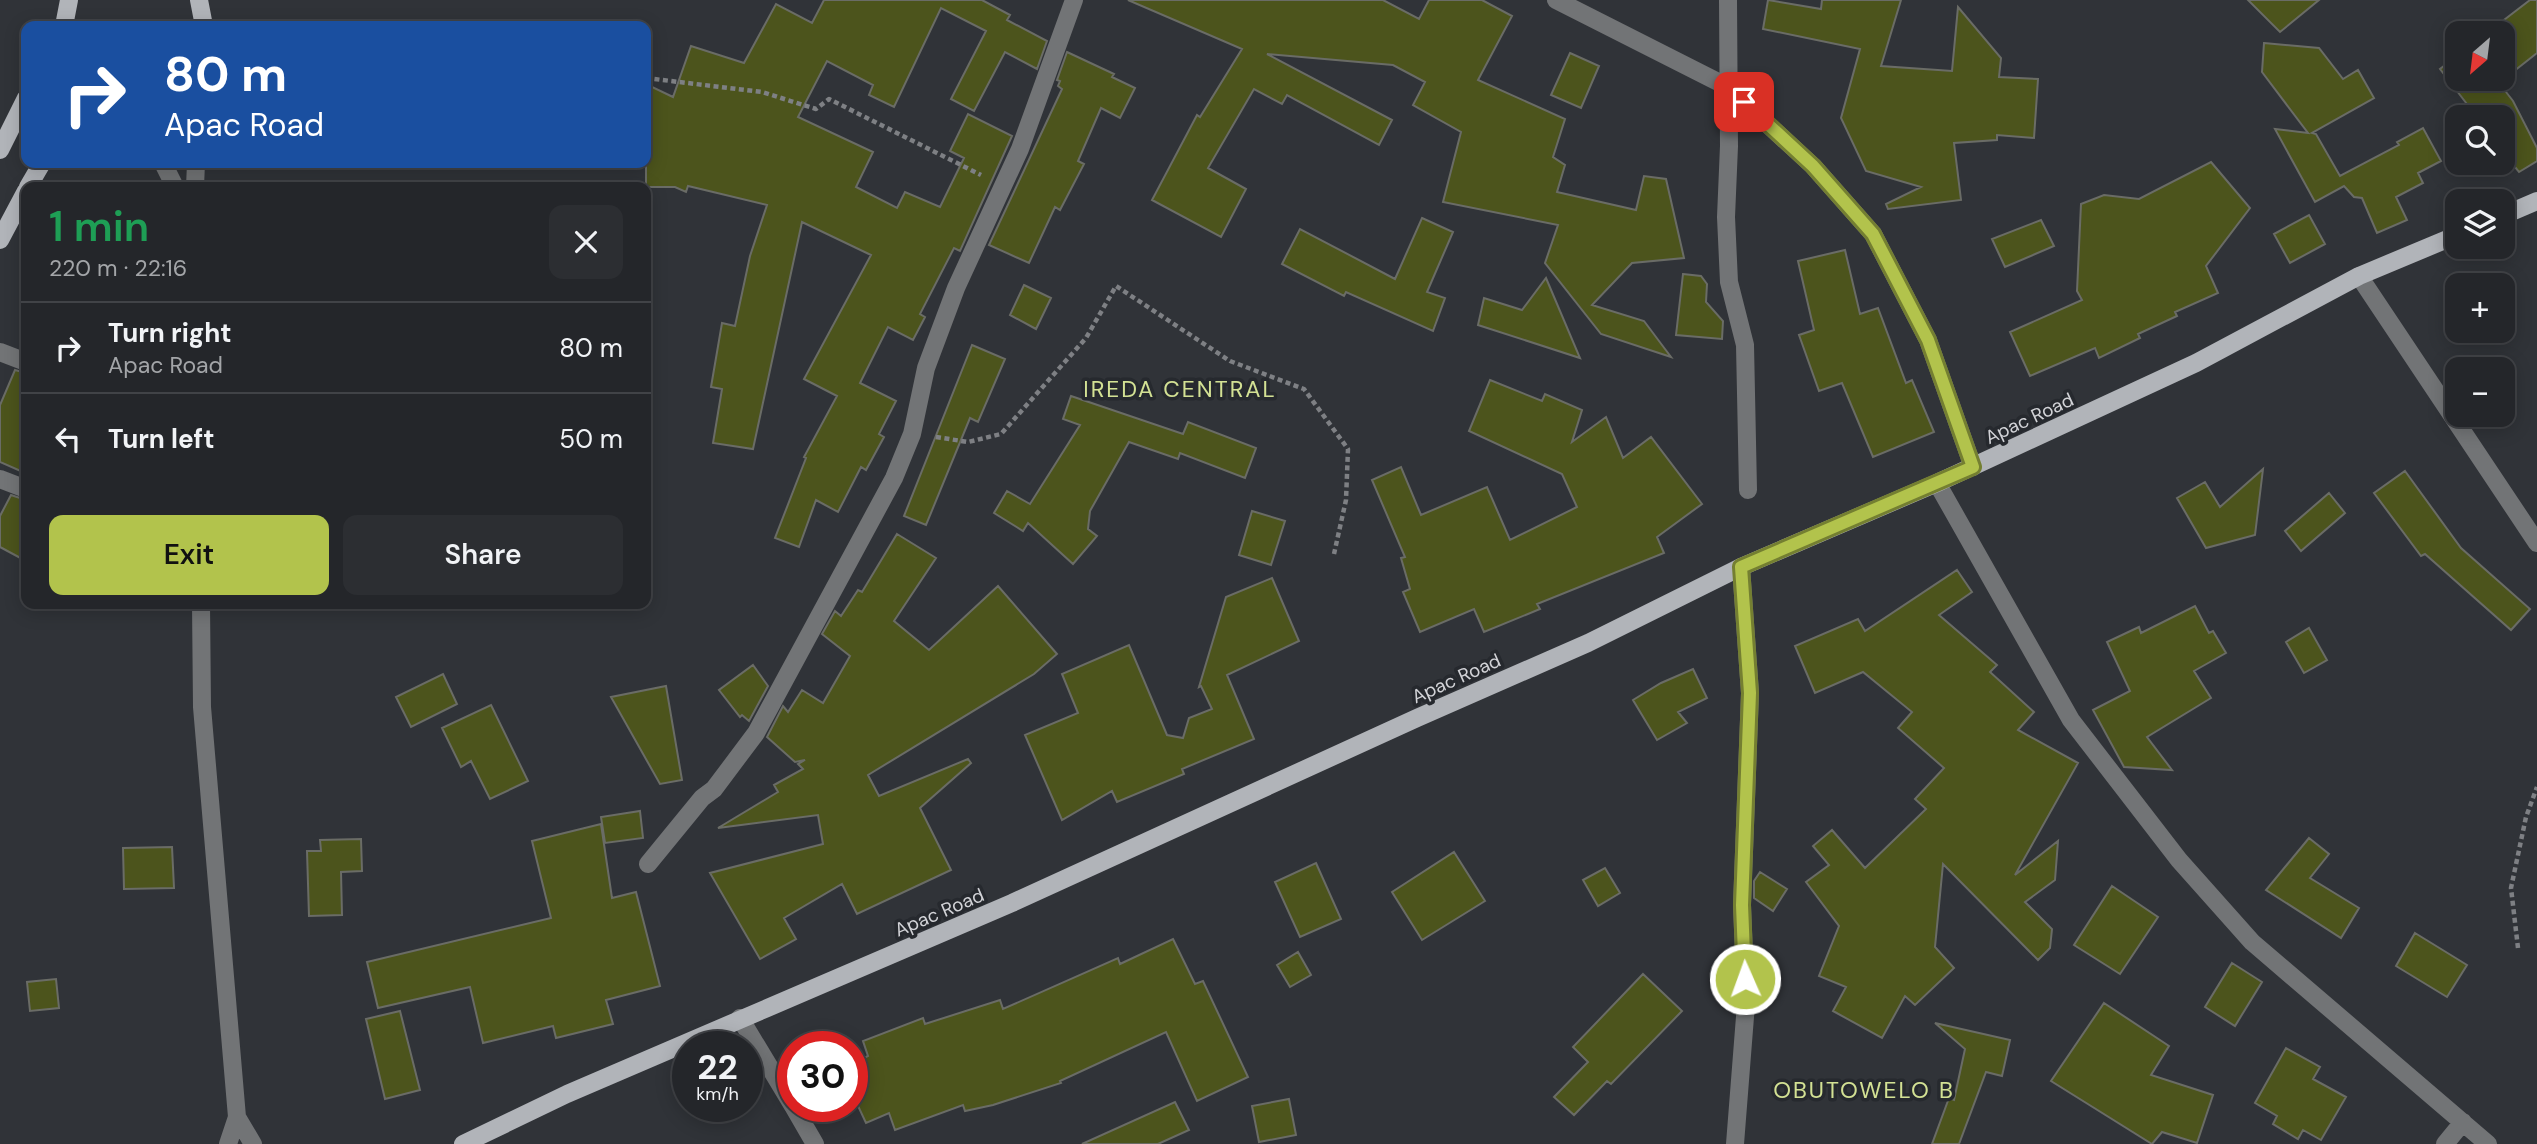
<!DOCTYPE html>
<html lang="en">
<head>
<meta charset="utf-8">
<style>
  :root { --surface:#24262a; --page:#2c2e32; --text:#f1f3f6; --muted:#a3a5a8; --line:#414347; --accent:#b2c34c }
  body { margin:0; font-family:"DM Sans",sans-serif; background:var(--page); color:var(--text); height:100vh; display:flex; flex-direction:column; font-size:26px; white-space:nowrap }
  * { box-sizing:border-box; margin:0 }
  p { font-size:23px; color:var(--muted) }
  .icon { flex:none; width:38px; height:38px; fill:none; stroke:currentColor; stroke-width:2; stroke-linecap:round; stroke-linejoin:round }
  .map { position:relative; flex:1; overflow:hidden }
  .details { position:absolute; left:21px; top:182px; width:630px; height:427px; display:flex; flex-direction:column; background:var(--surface); border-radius:14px; box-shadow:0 4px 18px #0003,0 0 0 2px var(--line) }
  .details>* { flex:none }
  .hud { position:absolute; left:21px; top:21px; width:630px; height:147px; border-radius:14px; box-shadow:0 4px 18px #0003,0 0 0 2px var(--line); background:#1a4fa0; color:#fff; overflow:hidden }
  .needle { width:46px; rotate:208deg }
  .controls { position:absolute; left:2445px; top:21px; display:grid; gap:14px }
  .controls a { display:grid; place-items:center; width:70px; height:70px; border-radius:14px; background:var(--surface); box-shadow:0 4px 18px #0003,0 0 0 2px var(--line); font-size:35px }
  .speed { position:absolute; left:672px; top:1031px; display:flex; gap:14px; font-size:35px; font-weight:700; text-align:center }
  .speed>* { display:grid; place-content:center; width:91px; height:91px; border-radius:50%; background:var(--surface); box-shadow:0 4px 18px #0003,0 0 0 2px var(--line); line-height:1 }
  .speed small { font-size:18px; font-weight:400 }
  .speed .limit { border:10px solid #d22; background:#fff; color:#111 }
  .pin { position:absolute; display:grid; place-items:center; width:60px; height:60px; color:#fff; margin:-30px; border-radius:14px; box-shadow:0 4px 10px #0006 }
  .me { position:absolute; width:77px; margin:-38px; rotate:358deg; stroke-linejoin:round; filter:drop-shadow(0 0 5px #0008) }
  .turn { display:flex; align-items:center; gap:24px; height:147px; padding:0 28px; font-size:32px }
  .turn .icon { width:91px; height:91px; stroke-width:2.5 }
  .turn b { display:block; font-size:49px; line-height:60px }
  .round { display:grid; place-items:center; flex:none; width:74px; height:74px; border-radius:14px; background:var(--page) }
  .head { display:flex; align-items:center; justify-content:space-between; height:119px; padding:0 28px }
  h1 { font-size:42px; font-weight:600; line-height:52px; color:#1e9e55 }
  .button { display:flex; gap:14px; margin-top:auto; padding:14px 28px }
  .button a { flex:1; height:80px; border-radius:14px; background:var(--accent); color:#111; font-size:28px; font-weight:600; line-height:80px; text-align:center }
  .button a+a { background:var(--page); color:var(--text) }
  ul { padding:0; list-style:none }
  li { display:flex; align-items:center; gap:21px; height:91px; padding:0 28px; border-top:2px solid var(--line) }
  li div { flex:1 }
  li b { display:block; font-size:26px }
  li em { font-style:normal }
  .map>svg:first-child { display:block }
  .building { fill:#4c541c; stroke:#6a6c66; stroke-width:2 }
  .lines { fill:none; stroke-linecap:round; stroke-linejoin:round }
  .path { stroke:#7e8084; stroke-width:4.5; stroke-dasharray:5 3.5; stroke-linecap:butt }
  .minor { stroke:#727476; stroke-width:18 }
  .major { stroke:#b1b4b9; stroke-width:18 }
  .route-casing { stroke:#747f31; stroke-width:18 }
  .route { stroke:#b2c34c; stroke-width:12 }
  .labels { text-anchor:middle; stroke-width:7; stroke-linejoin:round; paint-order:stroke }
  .street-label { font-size:19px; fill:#d2d3d7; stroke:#26292e }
  .quarter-label { font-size:23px; letter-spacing:2px; fill:#d3e194; stroke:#26292e }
</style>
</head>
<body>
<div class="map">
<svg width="2537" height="1144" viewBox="0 0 2537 1144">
  <rect width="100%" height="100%" fill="#303338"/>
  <path class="building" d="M 824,0 L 982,0 L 1010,15 L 1007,20 L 1047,41 L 1037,69 L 1005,52 L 974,111 L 951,99 L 986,31 L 941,8 L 894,107 L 869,95 L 873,85 L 827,61 L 798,117 L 873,152 L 856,187 L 897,208 L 905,192 L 940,207 L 964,158 L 950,151 L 968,114 L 1012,136 L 960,251 L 954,248 L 920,314 L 925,317 L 913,340 L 888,327 L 860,383 L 896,401 L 879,434 L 884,437 L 866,470 L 861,467 L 838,512 L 816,500 L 799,547 L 775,538 L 806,458 L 804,457 L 837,396 L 804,379 L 871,255 L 802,222 L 753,449 L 713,443 L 722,389 L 711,387 L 722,323 L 735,326 L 750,256 L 767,205 L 688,186 L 686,192 L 675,187 L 646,187 L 646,84 L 673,97 L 691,46 L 744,63 L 776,4 L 812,23 Z
    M 1128,0 L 1383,0 L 1419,19 L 1429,0 L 1482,0 L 1512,16 L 1478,80 L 1565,119 L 1553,157 L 1565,165 L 1557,192 L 1636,210 L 1644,176 L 1666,179 L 1684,258 L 1632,263 L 1592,305 L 1644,321 L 1671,357 L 1601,334 L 1545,263 L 1558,225 L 1443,202 L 1461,132 L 1413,105 L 1425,82 L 1393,65 L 1267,54 L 1392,120 L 1379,145 L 1287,95 L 1282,104 L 1254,89 L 1208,168 L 1246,189 L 1221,237 L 1152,200 L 1197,115 L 1200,117 L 1242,49 Z
    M 1768,0 L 1821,9 L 1822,0 L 1901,0 L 1881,66 L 1952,71 L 1958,7 L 2001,58 L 1999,77 L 2038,79 L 2034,138 L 1997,135 L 1997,140 L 1954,143 L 1961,200 L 1888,209 L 1886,204 L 1921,187 L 1866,171 L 1841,118 L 1860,49 L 1763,29 Z
    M 2248,0 L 2319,0 L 2280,32 Z
    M 2530,0 L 2537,0 L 2537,53 L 2499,83 L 2513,101 L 2537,148 L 2537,161 L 2519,172 L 2502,151 L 2502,117 L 2477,117 L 2440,69 L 2457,56 L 2457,79 L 2502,79 L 2502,33 L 2487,33 Z
    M 2264,43 L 2319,48 L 2343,79 L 2358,70 L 2374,98 L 2312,133 L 2316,134 L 2340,176 L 2399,145 L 2397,142 L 2423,128 L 2441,161 L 2418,173 L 2423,183 L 2396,197 L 2407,220 L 2377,233 L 2362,198 L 2354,197 L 2344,186 L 2315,202 L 2275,129 L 2308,133 L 2262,72 Z
    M 1067,52 L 1114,74 L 1112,77 L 1135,88 L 1120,118 L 1101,108 L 1078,161 L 1084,164 L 1060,210 L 1055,207 L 1029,263 L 989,245 L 1062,89 L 1058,86 L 1060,81 L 1057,80 Z
    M 1570,53 L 1599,66 L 1581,108 L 1551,95 Z
    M 2211,162 L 2250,208 L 2206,266 L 2218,293 L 2175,312 L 2177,316 L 2138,334 L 2140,338 L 2099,358 L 2095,348 L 2030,376 L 2010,332 L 2082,300 L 2077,291 L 2081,204 L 2104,195 L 2139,199 Z
    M 2309,215 L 2325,244 L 2290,263 L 2274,234 Z
    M 1422,218 L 1453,232 L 1427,292 L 1445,298 L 1433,331 L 1346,292 L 1344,296 L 1282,264 L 1300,229 L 1395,279 Z
    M 2041,220 L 2054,246 L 2005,267 L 1992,239 Z
    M 1845,250 L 1860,314 L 1878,308 L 1906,383 L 1912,380 L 1934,432 L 1873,457 L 1842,383 L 1819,391 L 1799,335 L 1814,330 L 1798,261 Z
    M 1683,274 L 1701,276 L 1707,284 L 1706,302 L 1723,321 L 1722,339 L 1676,335 Z
    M 1546,278 L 1580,358 L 1478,325 L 1484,298 L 1522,310 Z
    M 1024,285 L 1051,298 L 1036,329 L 1010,315 Z
    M 972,345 L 1005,359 L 978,422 L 970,418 L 926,525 L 904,516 Z
    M 15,370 L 26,373 L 26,477 L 21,475 L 23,472 L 0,462 L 0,405 Z
    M 1490,380 L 1542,401 L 1545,394 L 1582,410 L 1572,442 L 1606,417 L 1623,458 L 1651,437 L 1702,504 L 1657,537 L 1664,553 L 1537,604 L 1540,609 L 1484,632 L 1474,609 L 1420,632 L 1403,592 L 1410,589 L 1401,558 L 1405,557 L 1372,480 L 1401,467 L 1421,515 L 1487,487 L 1510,540 L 1577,507 L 1562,474 L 1469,431 Z
    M 1071,396 L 1183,434 L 1188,422 L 1256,448 L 1245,478 L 1180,453 L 1178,459 L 1129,442 L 1090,511 L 1088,529 L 1097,536 L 1073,564 L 1028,523 L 1023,531 L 994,513 L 1007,491 L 1030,504 L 1080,425 L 1063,419 Z
    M 2263,469 L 2255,535 L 2206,548 L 2177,498 L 2205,482 L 2220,507 Z
    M 2405,471 L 2461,548 L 2530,609 L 2511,630 L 2425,554 L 2421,556 L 2374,493 Z
    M 2329,493 L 2345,513 L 2301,551 L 2285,531 Z
    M 11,495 L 26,500 L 26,561 L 0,547 L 0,516 Z
    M 1252,511 L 1285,521 L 1271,565 L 1239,555 Z
    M 897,534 L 936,558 L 894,621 L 929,650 L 998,586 L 1057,654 L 1034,674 L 868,775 L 879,796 L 968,759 L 971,763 L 920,808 L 951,870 L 857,914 L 842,884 L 784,918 L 796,939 L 760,959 L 710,873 L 823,844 L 818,815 L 718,828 L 778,792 L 774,785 L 803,769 L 798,764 L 805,760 L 795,762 L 767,737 L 783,706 L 788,712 L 802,690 L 823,703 L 850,656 L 822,634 L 835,611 L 841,616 L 858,590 L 862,592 Z
    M 1957,570 L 1972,592 L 1939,615 L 1997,665 L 1990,672 L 2034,712 L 2018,730 L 2078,763 L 2015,875 L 2058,841 L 2055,880 L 2025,902 L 2052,929 L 2050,948 L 2038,960 L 1943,864 L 1935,947 L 1954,968 L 1915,1005 L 1905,996 L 1882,1038 L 1833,1011 L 1846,987 L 1819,976 L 1839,926 L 1806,882 L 1829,865 L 1813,846 L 1832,830 L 1865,868 L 1926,809 L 1915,799 L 1944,768 L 1898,728 L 1912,712 L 1863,672 L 1815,693 L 1795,646 L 1858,619 L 1865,631 Z
    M 1272,578 L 1299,641 L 1227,675 L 1254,739 L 1182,769 L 1184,774 L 1117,802 L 1112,791 L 1062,820 L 1025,735 L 1078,713 L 1062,674 L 1129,645 L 1167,735 L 1183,738 L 1189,718 L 1212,709 L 1201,686 L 1199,687 L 1226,597 Z
    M 2195,606 L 2209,633 L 2213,631 L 2226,653 L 2194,671 L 2211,698 L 2147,737 L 2172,770 L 2124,767 L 2093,710 L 2130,691 L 2107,642 L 2139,627 L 2141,633 Z
    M 2309,628 L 2327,660 L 2304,673 L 2286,642 Z
    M 753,665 L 768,686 L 749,721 L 742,715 L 740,717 L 719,690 Z
    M 1693,669 L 1707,698 L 1678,712 L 1687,723 L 1657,740 L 1633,700 L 1661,683 Z
    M 443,674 L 457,704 L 411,727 L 396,697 Z
    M 666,686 L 682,780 L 660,784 L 611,697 Z
    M 491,705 L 528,781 L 490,799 L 471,761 L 461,767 L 442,728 Z
    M 640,811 L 643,838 L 605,843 L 601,817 Z
    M 601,824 L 612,898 L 636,892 L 660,986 L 606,1000 L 613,1024 L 556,1038 L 553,1026 L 483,1043 L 470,987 L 378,1008 L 367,962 L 551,918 L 532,841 Z
    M 2309,838 L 2329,854 L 2310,878 L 2359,908 L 2341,938 L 2266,890 Z
    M 361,839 L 362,871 L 341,872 L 342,915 L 309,916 L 307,851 L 321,851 L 320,840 Z
    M 172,847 L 174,888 L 124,889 L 123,848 Z
    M 1454,852 L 1485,901 L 1422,940 L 1392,892 Z
    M 1316,863 L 1341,919 L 1300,937 L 1275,882 Z
    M 1605,868 L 1620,893 L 1598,906 L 1583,880 Z
    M 1760,872 L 1787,889 L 1773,911 L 1754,898 L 1754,881 Z
    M 2112,886 L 2158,917 L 2120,974 L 2074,945 Z
    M 2415,933 L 2467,965 L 2447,997 L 2396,966 Z
    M 1173,939 L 1195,984 L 1203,981 L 1248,1077 L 1197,1101 L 1166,1032 L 1060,1081 L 1061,1083 L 993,1105 L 965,1111 L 963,1105 L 895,1130 L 889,1113 L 866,1123 L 852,1093 L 852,1064 L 868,1056 L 863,1041 L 923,1018 L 925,1024 L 1000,1000 L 1003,1009 L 1118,958 L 1120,964 Z
    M 1298,952 L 1311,975 L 1290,987 L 1277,965 Z
    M 2232,963 L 2262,982 L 2235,1026 L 2205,1007 Z
    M 1643,974 L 1682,1011 L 1611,1084 L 1607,1081 L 1574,1115 L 1554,1097 L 1588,1062 L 1573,1047 Z
    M 56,979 L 59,1008 L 30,1011 L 27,982 Z
    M 2104,1003 L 2169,1046 L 2151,1075 L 2213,1095 L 2197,1143 L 2162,1132 L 2152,1144 L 2051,1081 Z
    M 400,1011 L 420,1090 L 385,1099 L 366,1019 Z
    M 1935,1023 L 2010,1040 L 2002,1076 L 1986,1072 L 1959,1144 L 1932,1144 L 1949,1098 L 1954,1100 L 1965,1049 Z
    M 2286,1048 L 2320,1067 L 2313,1079 L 2346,1097 L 2321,1140 L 2303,1130 L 2298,1139 L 2273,1124 L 2277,1116 L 2255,1103 Z
    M 1289,1099 L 1296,1135 L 1259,1142 L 1252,1106 Z
    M 1175,1102 L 1189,1130 L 1158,1144 L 1082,1144 Z"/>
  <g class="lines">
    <path class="path" d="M 646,78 L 762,92 L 816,109 L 829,99 L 981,175
      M 936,437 L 968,442 L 1001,434 L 1086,338 L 1116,286 L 1230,361 L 1304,389 L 1348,449 L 1346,500 L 1334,554
      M 2518,948 L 2511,888 L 2526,817 L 2537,787"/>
    <path class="minor" d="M 1556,0 L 1726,86 L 1813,166 L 1873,234 L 1928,340 L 1973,467
      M 1728,0 L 1729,146 L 1726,217 L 1729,282 L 1745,345 L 1748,490
      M 163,163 L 175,187
      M 195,187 L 196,163
      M 2359,276 L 2537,543
      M 0,352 L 26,362
      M 0,479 L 26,489
      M 1937,483 L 2071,720 L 2179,860 L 2252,942 L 2488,1144
      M 201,604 L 202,707 L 237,1117 L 253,1144
      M 648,864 L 702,798 L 714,789 L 756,733 L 894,478 L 912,434 L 926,368 L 956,288 L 1020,149 L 1074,0
      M 740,1018 L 793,1106
      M 793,1106 L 815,1144
      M 228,1144 L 237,1117
      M 1735,1144 L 1746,1004 L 1742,905 L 1750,693 L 1741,567
      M 2445,1144 L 2463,1122"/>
    <path class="major" d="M 199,0 L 204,26
      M 64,26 L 69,0
      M 0,150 L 26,98
      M 28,187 L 42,163
      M 2502,216 L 2537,201
      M 0,240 L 26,191
      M 463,1144 L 567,1094 L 1012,903 L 1417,718 L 1588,643 L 1741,567 L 1937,483 L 2196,363 L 2359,276 L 2457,235"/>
  </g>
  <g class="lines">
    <defs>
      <path id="route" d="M 1744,102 L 1813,166 L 1873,234 L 1928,340 L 1973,467 L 1741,567 L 1750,693 L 1742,905 L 1745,979"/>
    </defs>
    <use href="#route" class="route-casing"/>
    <use href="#route" class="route"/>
  </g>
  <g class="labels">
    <g class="street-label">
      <text transform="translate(2029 418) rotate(-25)" y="7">Apac Road</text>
      <text transform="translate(1456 678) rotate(-24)" y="7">Apac Road</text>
      <text transform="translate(939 912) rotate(-23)" y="7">Apac Road</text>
    </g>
    <g class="quarter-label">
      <text x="1180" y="397">IREDA CENTRAL</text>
      <text x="1864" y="1098">OBUTOWELO B</text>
    </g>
  </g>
</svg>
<div class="controls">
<a><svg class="needle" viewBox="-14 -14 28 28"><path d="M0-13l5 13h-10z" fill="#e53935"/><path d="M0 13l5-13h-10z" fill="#a3a5a8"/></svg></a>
<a><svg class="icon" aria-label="search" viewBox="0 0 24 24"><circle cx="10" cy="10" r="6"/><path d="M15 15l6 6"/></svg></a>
<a><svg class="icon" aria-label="layers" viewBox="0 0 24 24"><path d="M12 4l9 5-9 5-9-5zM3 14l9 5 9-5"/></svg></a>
<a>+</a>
<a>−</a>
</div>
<div class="speed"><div>22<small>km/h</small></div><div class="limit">30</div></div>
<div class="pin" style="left:1744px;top:102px;background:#d93025"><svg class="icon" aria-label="arrive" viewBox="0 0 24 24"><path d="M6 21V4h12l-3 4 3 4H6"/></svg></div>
<svg class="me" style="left:1745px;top:979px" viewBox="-20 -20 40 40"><circle r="17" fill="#b2c34c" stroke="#fff" stroke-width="3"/><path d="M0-11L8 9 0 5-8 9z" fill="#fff"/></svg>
<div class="hud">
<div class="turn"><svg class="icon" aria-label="right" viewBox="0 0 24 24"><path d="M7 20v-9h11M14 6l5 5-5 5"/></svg><div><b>80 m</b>Apac Road</div></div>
</div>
<section class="details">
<div class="head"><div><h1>1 min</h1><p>220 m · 22:16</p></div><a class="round"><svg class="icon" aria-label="close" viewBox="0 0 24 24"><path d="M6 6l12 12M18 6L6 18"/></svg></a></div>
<ul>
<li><svg class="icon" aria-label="right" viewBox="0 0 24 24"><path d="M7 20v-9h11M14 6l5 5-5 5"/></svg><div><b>Turn right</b><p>Apac Road</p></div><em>80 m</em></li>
<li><svg class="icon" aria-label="left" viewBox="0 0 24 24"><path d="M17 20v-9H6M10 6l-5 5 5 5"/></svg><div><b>Turn left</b></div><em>50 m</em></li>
</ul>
<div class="button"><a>Exit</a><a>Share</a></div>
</section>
</div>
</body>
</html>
